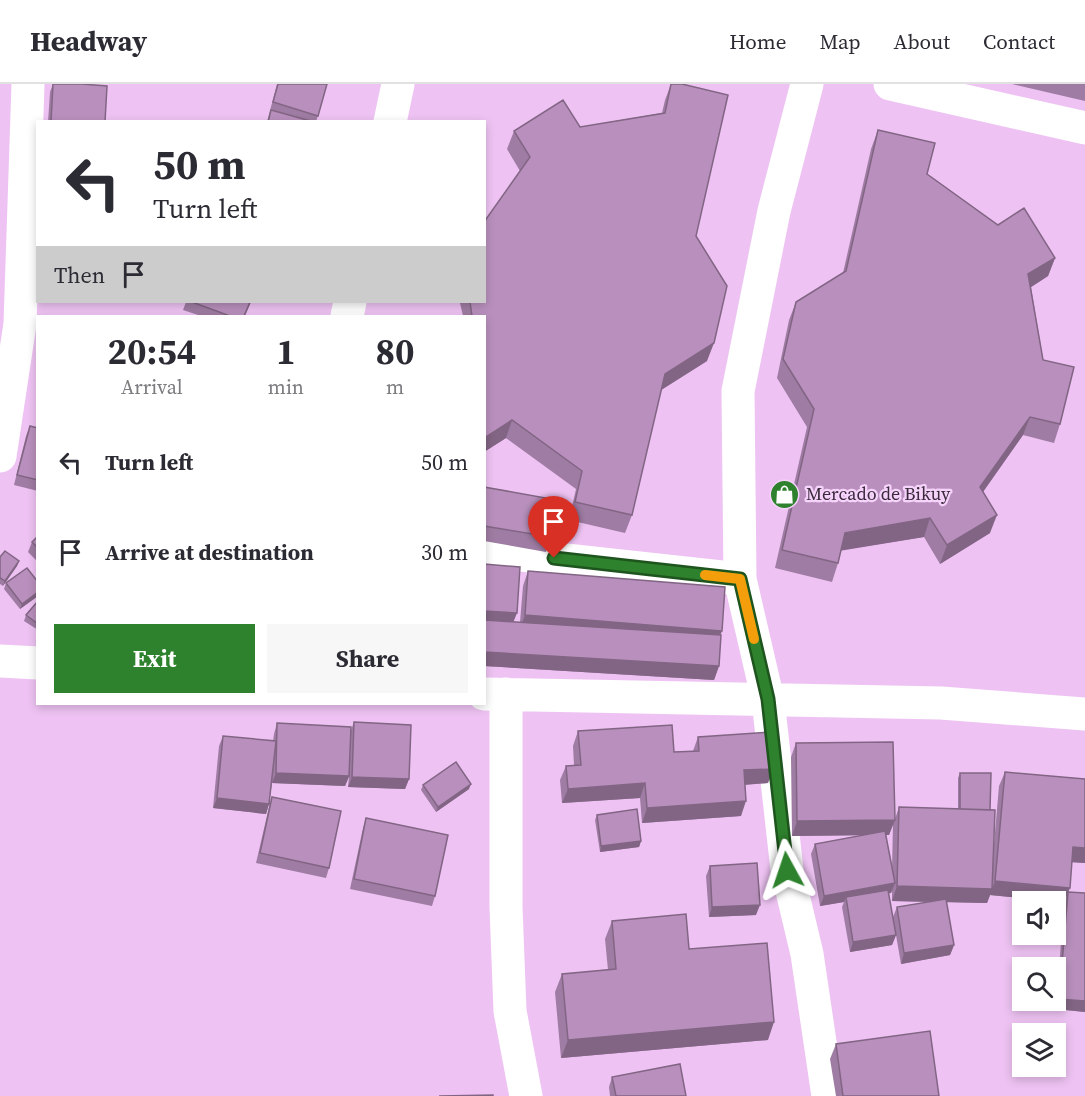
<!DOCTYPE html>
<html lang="en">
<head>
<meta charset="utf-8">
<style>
  :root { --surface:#fff; --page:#f7f7f7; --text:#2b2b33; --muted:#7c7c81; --line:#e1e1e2; --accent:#2e812d }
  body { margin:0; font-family:"Source Serif 4",serif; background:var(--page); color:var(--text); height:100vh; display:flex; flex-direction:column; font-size:22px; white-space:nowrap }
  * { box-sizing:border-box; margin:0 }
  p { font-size:20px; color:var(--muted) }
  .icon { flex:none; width:33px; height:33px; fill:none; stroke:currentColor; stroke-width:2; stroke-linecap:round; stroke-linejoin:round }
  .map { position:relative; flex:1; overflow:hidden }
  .sheet { position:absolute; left:36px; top:231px; width:450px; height:390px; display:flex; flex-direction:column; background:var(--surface); border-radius:0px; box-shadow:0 3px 9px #0003 }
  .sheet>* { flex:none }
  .guide { position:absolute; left:36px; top:36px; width:450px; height:183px; border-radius:0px; box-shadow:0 3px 9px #0003; background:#fff; color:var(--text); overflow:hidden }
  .tools { position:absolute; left:1012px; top:807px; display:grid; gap:12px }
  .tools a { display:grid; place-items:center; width:54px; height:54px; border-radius:0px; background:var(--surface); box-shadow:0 3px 9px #0003; font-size:30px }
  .pin { position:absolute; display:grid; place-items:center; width:51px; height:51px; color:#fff; margin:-62px -26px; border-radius:50% 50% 50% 0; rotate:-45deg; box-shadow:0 0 6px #0007 }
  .pin .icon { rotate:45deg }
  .me { position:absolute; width:66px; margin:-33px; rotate:355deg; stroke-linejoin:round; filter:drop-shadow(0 0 4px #0008) }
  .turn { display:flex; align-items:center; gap:21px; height:126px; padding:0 18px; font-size:27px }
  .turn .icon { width:78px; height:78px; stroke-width:2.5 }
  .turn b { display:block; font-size:42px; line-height:51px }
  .then { display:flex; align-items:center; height:57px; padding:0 18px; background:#0003; gap:12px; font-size:22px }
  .eta { display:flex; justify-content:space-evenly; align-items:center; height:102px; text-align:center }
  .eta b { font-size:36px; font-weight:700; line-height:42px }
  .primary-button { display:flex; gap:12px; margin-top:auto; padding:12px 18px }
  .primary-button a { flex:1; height:69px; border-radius:0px; background:var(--accent); color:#fff; font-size:24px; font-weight:700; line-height:69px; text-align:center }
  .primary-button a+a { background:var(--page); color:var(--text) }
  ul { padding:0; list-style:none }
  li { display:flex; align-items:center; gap:18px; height:90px; padding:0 18px }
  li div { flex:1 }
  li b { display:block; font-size:22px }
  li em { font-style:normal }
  header { display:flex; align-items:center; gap:36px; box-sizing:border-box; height:84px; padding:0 30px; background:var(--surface); border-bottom:2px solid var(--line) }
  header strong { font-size:28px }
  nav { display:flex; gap:33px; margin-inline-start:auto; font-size:21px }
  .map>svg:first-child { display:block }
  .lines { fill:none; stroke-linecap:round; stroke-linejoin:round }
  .minor { stroke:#fff; stroke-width:33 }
  .wall { fill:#9f7ca3; fill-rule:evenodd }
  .shaded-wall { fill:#826584 }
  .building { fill:#b990bd; stroke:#826584; stroke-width:1.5 }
  .route-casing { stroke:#1e541d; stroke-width:15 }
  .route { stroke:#2e812d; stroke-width:10 }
  .slow { stroke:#f59e0b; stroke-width:10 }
  .labels { text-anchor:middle; stroke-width:4.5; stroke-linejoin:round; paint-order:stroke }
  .poi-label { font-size:18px; fill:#39293b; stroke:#f6d3fa; text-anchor:start }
</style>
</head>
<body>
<header>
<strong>Headway</strong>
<nav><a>Home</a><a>Map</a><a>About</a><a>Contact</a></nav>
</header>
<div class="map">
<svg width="1085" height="1012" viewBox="0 0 1085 1012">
  <rect width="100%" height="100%" fill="#eec3f3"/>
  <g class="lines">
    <path class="minor" d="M 807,0 L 774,127 L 738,307 L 740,495 L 768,616 L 787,786 L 807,870 L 828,1012
      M 890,0 L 1085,44
      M 390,38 L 398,0
      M 347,232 L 350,218
      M 0,372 L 20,240 L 28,0
      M 484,467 L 740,495
      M 0,577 L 38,579
      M 484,610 L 941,619 L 1085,630
      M 506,610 L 506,823 L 510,927 L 526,1012"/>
  </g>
  <path class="wall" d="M 53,0 L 82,0 L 105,38 L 48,38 L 50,8 Z
    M 277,0 L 327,0 L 316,38 L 267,38 Z
    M 671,0 L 696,152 L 707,277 L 661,306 L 632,431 L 625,449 L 569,436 L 576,405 L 506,354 L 484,368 L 484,232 L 463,232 L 460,219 L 453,218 L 484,218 L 520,87 L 507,65 L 514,47 L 580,43 L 662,29 L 665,16 Z
    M 1012,0 L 1085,0 L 1085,17 Z
    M 878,46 L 927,90 L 998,141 L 1055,174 L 1048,192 L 1031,203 L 1043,276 L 1060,340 L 1054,359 L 1023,351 L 983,408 L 990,449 L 940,480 L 924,453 L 841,466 L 838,479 L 832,498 L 775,484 L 807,343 L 777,294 L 789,236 L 796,218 L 843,189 L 871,65 Z
    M 186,218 L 251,218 L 245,232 L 201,232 L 183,226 Z
    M 30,342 L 38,344 L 38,407 L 14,401 L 26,352 Z
    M 484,403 L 551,453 L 546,468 L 484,457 Z
    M 38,452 L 38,478 L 28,468 L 32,458 Z
    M 0,473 L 19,477 L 17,482 L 3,502 L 0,500 Z
    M 528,487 L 722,547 L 720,551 L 719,582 L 714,596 L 484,582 L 514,538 L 520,538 L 523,502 Z
    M 38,498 L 38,512 L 20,525 L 4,505 L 6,499 Z
    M 38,517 L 38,546 L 24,537 L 26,531 Z
    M 354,638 L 409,695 L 405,705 L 348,703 L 349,693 L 345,702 L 272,699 L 269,720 L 266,730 L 213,724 L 219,662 L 223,652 L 273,657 L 274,650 L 277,639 L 351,646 Z
    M 578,647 L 674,668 L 693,667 L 698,653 L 768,699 L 745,701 L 741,732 L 642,739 L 640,714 L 562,719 L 560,696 L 566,682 L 574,681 L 573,662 Z
    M 796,659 L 895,735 L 899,723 L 958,725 L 958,694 L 960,689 L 990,726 L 993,772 L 999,702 L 1005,688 L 1085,695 L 1085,779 L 1072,778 L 1068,808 L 1085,809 L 1085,928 L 1056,925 L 1064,818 L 990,811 L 987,819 L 946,818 L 954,861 L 950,871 L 901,880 L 896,851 L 892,861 L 850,868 L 842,823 L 844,818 L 820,822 L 811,770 L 815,760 L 863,751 L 792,752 L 791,673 ZM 893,739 L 892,787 L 886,751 L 889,751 ZM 892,806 L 892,817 L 929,818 L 897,823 L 893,833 L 888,809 L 891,809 Z
    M 423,701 L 469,705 L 436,728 L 421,706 Z
    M 272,713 L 329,784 L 326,794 L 256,779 L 269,723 Z
    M 597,731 L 641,757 L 639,763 L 600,768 L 595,736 Z
    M 366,734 L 435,812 L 432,822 L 350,805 L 363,744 Z
    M 710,782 L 756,831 L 709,833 L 706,792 Z
    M 612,837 L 689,865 L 768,956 L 561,974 L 555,908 L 562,890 L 608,886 L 605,855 Z
    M 836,960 L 939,1012 L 836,1012 L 830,975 Z
    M 612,993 L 686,1012 L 610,1012 L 609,1003 Z"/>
  <path class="shaded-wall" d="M 1055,174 L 1048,192 L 1022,209 L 1028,190 Z
    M 714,259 L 707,277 L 658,308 L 665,290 Z
    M 1030,333 L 1023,351 L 973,422 L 980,403 Z
    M 512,336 L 506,354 L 484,368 L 484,356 L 486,353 Z
    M 997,431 L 990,449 L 940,480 L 947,461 Z
    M 930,434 L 924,453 L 839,467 L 845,449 Z
    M 19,477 L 17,482 L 3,502 L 5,497 Z
    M 38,508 L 38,512 L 20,525 L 22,520 Z
    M 484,527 L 517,529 L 511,544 L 484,542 Z
    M 525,531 L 722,547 L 716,561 L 520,545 Z
    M 484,568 L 719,582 L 714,596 L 484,582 Z
    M 774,685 L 768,699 L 739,701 L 744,686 Z
    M 276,689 L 349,692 L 345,702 L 272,699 Z
    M 352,693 L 409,695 L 405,705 L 348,703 Z
    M 645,699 L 640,714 L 562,719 L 568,705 Z
    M 471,700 L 469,705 L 436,728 L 438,723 Z
    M 217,714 L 269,720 L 266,730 L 213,724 Z
    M 746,717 L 741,732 L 642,739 L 647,724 Z
    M 895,736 L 889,751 L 792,752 L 797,737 Z
    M 641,757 L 639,763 L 600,768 L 601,762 Z
    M 1073,763 L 1085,764 L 1085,779 L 1068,778 Z
    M 995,797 L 1070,804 L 1064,818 L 990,811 L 987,819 L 892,817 L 897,802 L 992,805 Z
    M 895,799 L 891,809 L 846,817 L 846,813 L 844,818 L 820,822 L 824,812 Z
    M 760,821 L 756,831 L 709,833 L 712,823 Z
    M 896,851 L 892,861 L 850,868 L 853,858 Z
    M 954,861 L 950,871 L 901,880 L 904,869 Z
    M 1059,915 L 1085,917 L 1085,928 L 1056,925 Z
    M 774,938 L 768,956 L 561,974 L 568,956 Z"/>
  <path class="building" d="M 53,0 L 82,0 L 107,2 L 105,38 L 51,38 Z
    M 278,0 L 327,0 L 318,32 L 273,18 Z
    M 671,0 L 682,0 L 728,11 L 696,152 L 727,202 L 714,259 L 665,290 L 632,431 L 575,418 L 582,387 L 512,336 L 486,353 L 484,350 L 484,232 L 472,232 L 470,218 L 484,218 L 484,138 L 530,73 L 514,47 L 563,16 L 580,43 L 665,29 Z
    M 271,26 L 314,38 L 268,38 Z
    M 878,46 L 935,59 L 927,90 L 998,141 L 1024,124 L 1055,174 L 1028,190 L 1043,276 L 1074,283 L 1060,340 L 1030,333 L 980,403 L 997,431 L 947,461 L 930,434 L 845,449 L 838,479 L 782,466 L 814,325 L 783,275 L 796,218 L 846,187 Z
    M 192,218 L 250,218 L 244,232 L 230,232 Z
    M 30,342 L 38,344 L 38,396 L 17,391 Z
    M 484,403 L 557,416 L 551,453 L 484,442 Z
    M 38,452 L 38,464 L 32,458 Z
    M 5,467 L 19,477 L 5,497 L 0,494 L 0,473 Z
    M 484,480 L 520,483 L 517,529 L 484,527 Z
    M 27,484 L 38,498 L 38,508 L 22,520 L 6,499 Z
    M 528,487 L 725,503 L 722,547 L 525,531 Z
    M 38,517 L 38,540 L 26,531 Z
    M 484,536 L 721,551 L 719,582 L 484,568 Z
    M 354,638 L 411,641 L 409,695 L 352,693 Z
    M 277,639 L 351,643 L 349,692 L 276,689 Z
    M 672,641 L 674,668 L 699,667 L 698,653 L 771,648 L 774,685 L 744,686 L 746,717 L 647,724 L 645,699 L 568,705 L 566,682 L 581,681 L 578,647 Z
    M 223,652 L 276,657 L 269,720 L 217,714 Z
    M 893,658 L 895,736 L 797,737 L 796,659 Z
    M 456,678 L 471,700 L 438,723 L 423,701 Z
    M 1005,688 L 1085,695 L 1085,764 L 1073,763 L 1070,804 L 995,797 Z
    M 960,689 L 991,689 L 990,726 L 960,725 Z
    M 272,713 L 341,727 L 329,784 L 260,769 Z
    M 899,723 L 995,726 L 992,805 L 897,802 Z
    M 637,725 L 641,757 L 601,762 L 597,731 Z
    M 366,734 L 448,751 L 435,812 L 354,795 Z
    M 885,747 L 895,799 L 824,812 L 815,760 Z
    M 757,779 L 760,821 L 712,823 L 710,782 Z
    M 888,806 L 896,851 L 853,858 L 846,813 Z
    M 1068,808 L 1085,809 L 1085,917 L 1059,915 Z
    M 946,815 L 954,861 L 904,869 L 897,823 Z
    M 686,830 L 689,865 L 767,859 L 774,938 L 568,956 L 562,890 L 616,885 L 612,837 Z
    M 930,947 L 939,1012 L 843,1012 L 836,960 Z
    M 680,980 L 686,1012 L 616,1012 L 612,993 Z
    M 493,1011 L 493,1012 L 439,1012 Z"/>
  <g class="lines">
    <defs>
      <path id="route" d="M 554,474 L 740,495 L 768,615 L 787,786"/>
    </defs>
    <use href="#route" class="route-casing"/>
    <use href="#route" class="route"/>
    <path class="slow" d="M 705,491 L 740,495 L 754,555"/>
  </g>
  <defs>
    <symbol id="shop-disc" viewBox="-11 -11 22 22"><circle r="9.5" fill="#2e812d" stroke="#f6d3fa"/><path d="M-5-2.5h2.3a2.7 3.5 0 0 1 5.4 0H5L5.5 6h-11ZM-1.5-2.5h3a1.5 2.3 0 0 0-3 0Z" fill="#fff"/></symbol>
  </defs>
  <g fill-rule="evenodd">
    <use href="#shop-disc" x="768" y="394" width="33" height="33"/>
  </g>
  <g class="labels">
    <g class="poi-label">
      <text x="806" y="416">Mercado de Bikuy</text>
    </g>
  </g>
</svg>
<div class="tools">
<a><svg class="icon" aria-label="sound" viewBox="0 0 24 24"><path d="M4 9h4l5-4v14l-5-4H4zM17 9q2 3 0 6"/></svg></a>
<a><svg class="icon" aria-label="search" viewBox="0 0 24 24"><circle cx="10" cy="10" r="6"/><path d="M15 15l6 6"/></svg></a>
<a><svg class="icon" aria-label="layers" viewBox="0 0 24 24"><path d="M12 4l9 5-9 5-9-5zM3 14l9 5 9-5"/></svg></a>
</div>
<div class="pin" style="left:554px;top:474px;background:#d93025"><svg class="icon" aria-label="arrive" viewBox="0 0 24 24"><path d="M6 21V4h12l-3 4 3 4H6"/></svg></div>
<svg class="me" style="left:787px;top:786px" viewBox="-20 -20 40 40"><path d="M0-17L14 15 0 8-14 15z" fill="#2e812d" stroke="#fff" stroke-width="4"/></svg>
<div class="guide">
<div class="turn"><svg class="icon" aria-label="left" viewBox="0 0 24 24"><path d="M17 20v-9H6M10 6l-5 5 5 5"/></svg><div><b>50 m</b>Turn left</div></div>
<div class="then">Then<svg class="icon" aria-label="arrive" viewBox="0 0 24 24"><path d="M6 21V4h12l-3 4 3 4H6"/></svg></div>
</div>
<section class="sheet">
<div class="eta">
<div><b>20:54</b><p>Arrival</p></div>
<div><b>1</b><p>min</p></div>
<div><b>80</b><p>m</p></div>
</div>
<ul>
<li><svg class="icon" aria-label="left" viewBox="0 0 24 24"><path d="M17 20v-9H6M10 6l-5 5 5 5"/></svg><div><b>Turn left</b></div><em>50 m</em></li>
<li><svg class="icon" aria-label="arrive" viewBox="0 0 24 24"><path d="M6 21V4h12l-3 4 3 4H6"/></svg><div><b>Arrive at destination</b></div><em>30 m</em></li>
</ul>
<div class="primary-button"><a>Exit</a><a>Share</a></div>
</section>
</div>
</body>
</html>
